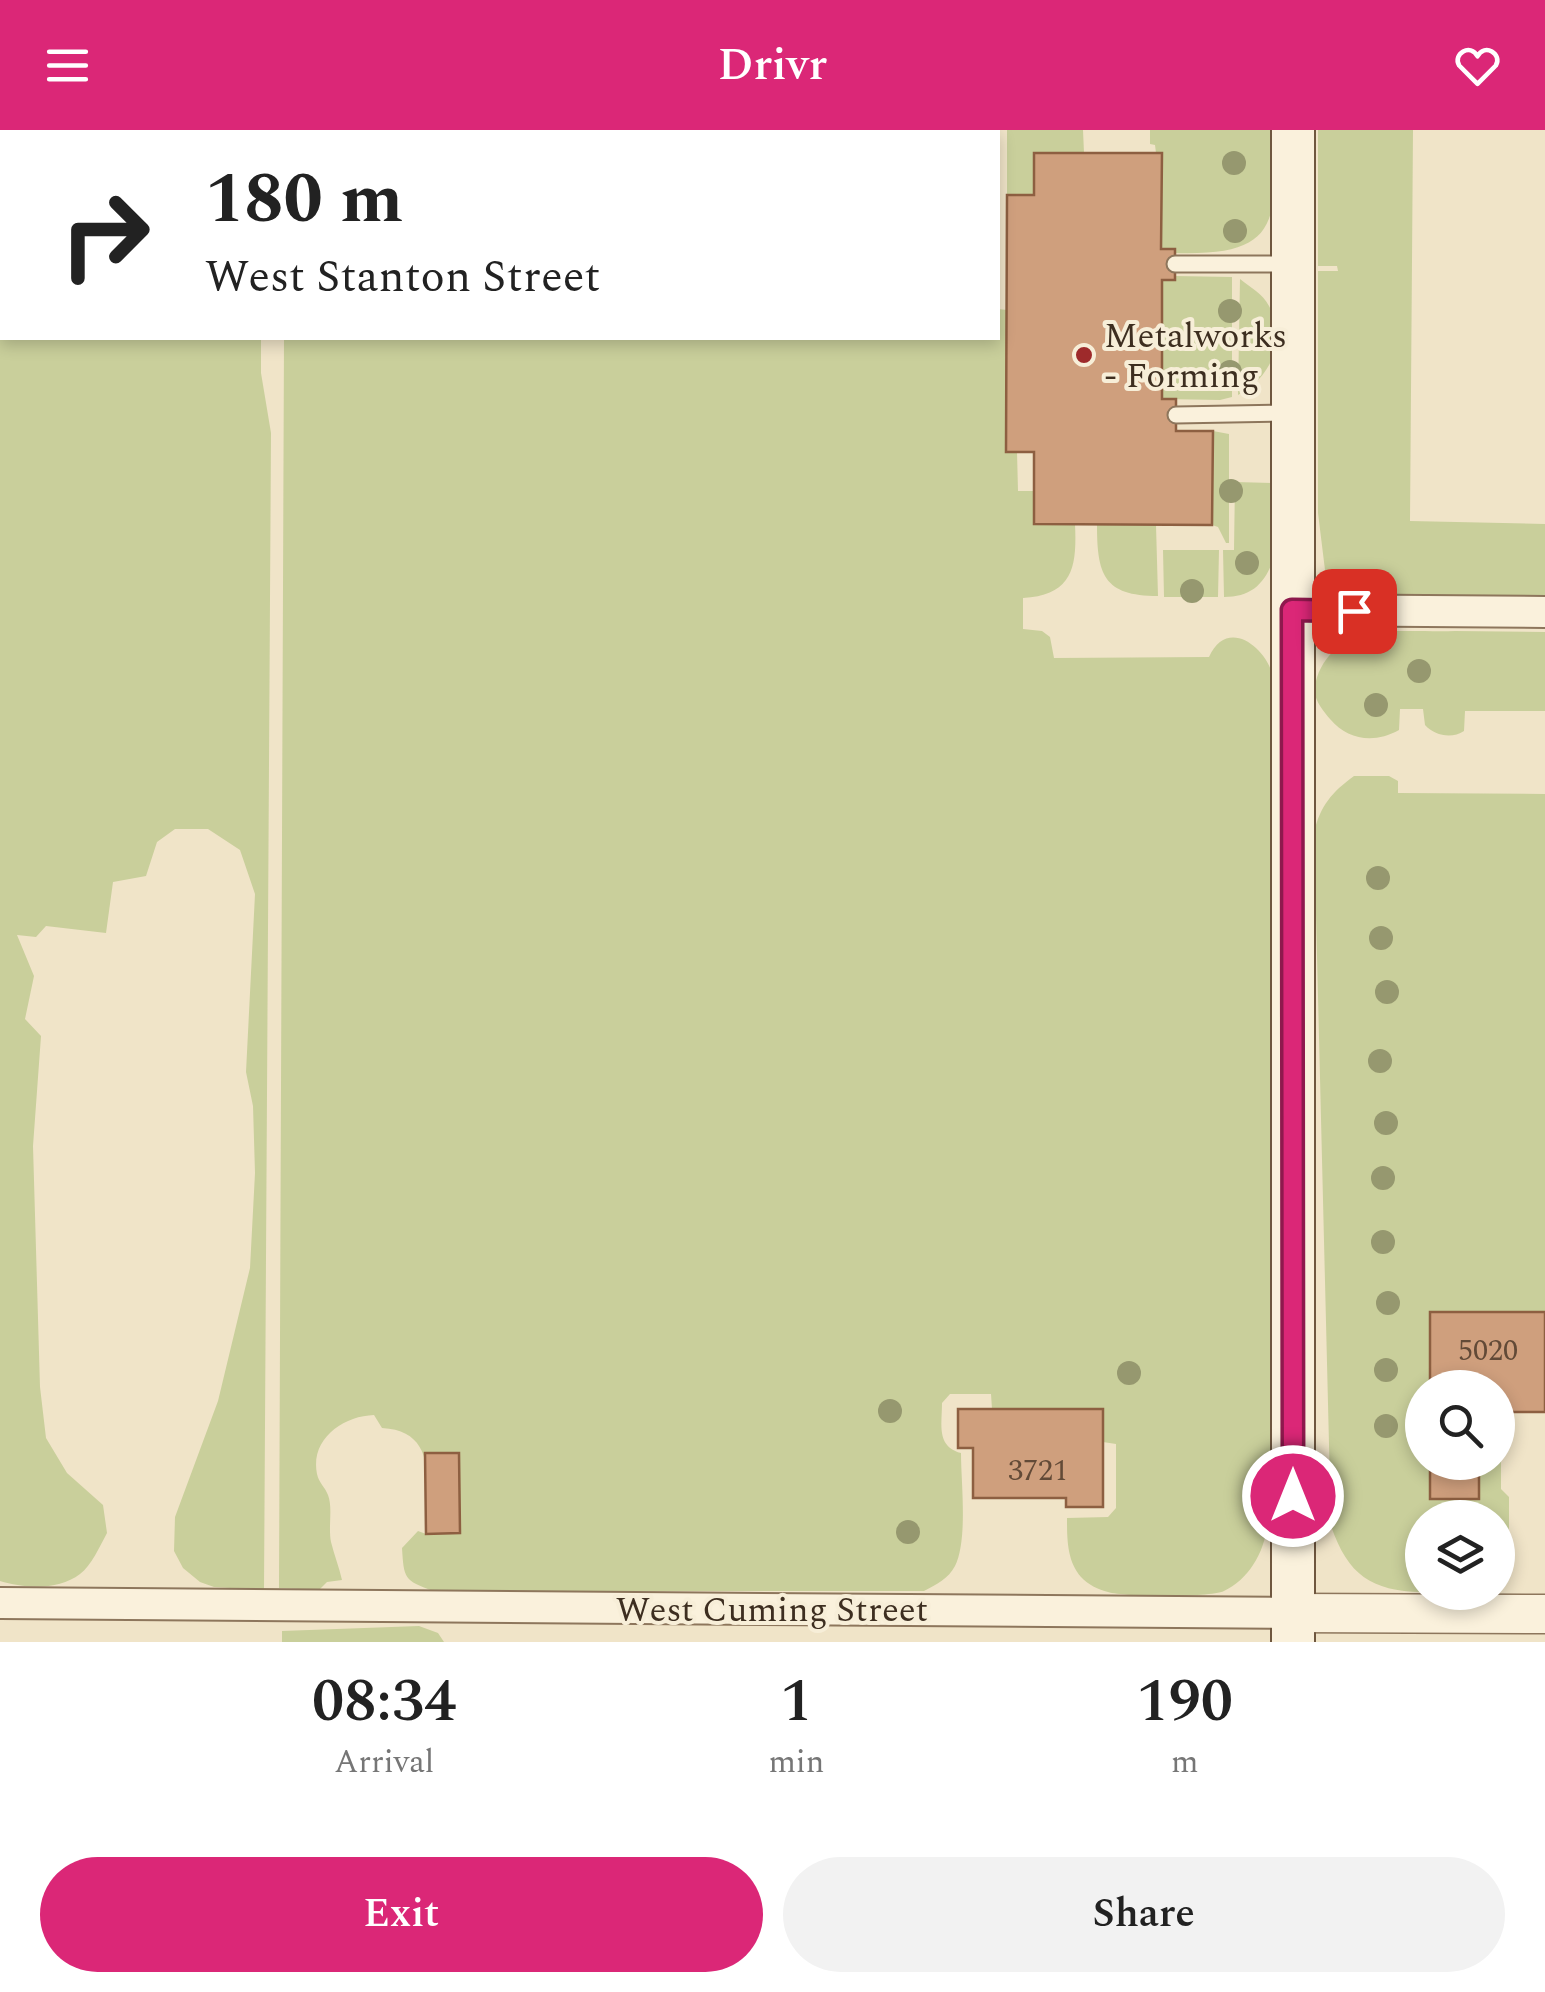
<!DOCTYPE html>
<html lang="en">
<head>
<meta charset="utf-8">
<style>
  :root { --surface:#fff; --page:#f2f2f2; --text:#222; --muted:#767676; --accent:#db2777 }
  body { margin:0; font-family:Spectral,serif; background:var(--page); color:var(--text); height:100vh; display:flex; flex-direction:column; font-size:38px; white-space:nowrap }
  * { box-sizing:border-box; margin:0 }
  p { font-size:32px; color:var(--muted) }
  .icon { flex:none; width:55px; height:55px; fill:none; stroke:currentColor; stroke-width:2; stroke-linecap:round; stroke-linejoin:round }
  .map { position:relative; height:1512px; overflow:hidden }
  .details { display:flex; flex-direction:column; background:var(--surface); flex:1 }
  .details>* { flex:none }
  .guide { position:absolute; left:0px; top:0px; width:1000px; height:210px; box-shadow:0 5px 15px #0003; background:#fff; color:var(--text); overflow:hidden }
  .tools { position:absolute; left:1405px; top:1240px; display:grid; gap:20px }
  .tools a { display:grid; place-items:center; width:110px; height:110px; border-radius:50%; background:var(--surface); box-shadow:0 5px 15px #0003; font-size:50px }
  .pin { position:absolute; display:grid; place-items:center; width:85px; height:85px; color:#fff; margin:-42px; border-radius:20px; box-shadow:0 5px 15px #0006 }
  .me { position:absolute; width:110px; margin:-55px; rotate:0deg; stroke-linejoin:round; filter:drop-shadow(0 0 8px #0008) }
  .turn { display:flex; align-items:center; gap:35px; height:210px; padding:0 40px; font-size:45px }
  .turn .icon { width:130px; height:130px; stroke-width:2.5 }
  .turn b { display:block; font-size:70px; line-height:85px }
  .eta { display:flex; justify-content:space-evenly; align-items:center; height:170px; text-align:center }
  .eta b { font-size:60px; font-weight:600; line-height:70px }
  .button { display:flex; gap:20px; margin-top:auto; padding:20px 40px }
  .button a { flex:1; height:115px; border-radius:60px; background:var(--accent); color:#fff; font-size:40px; font-weight:600; line-height:115px; text-align:center }
  .button a+a { background:var(--page); color:var(--text) }
  header { display:flex; justify-content:space-between; align-items:center; height:130px; padding:0 40px; background:var(--accent); color:#fff; font-size:45px; font-weight:600 }
  .map>svg:first-child { display:block }
  .green { fill:#c9cf9b }
  .building { fill:#cf9f7d; stroke:#8d5f41; stroke-width:2.5 }
  .lines { fill:none; stroke-linecap:round; stroke-linejoin:round }
  .service-casing { stroke:#8d765c; stroke-width:19 }
  .minor-casing { stroke:#8d765c; stroke-width:34 }
  .tertiary-casing { stroke:#8d765c; stroke-width:41 }
  .secondary-casing { stroke:#6f573f; stroke-width:46 }
  .service { stroke:#faf1dc; stroke-width:15 }
  .minor { stroke:#faf1dc; stroke-width:30 }
  .tertiary { stroke:#faf1dc; stroke-width:38 }
  .secondary { stroke:#faf1dc; stroke-width:42 }
  .tree { fill:#96986f }
  .route-casing { stroke:#8e194d; stroke-width:25 }
  .route { stroke:#db2777; stroke-width:18 }
  .poi-dot { fill:#9e2a2b; stroke:#f7eed8; stroke-width:4 }
  .labels { text-anchor:middle; stroke-width:8; stroke-linejoin:round; paint-order:stroke }
  .number-label { font-size:30px; fill:#624a37 }
  .poi-label { font-size:35px; fill:#3d2e20; stroke:#f7eed8; text-anchor:start }
  .street-label { font-size:35px; fill:#3d2e20; stroke:#f7eed8 }
</style>
</head>
<body>
<header><svg class="icon" aria-label="menu" viewBox="0 0 24 24"><path d="M4 6h16M4 12h16M4 18h16"/></svg>Drivr<svg class="icon" aria-label="heart" viewBox="0 0 24 24"><path d="M12 20l-8-8c-3-5 5-10 8-4 3-6 11-1 8 4z"/></svg></header>
<div class="map">
<svg width="1545" height="1512" viewBox="0 0 1545 1512">
  <rect width="100%" height="100%" fill="#f0e4c8"/>
  <path class="green" d="M 0,0 L 273,0 L 2,2 L 2,208 L 261,208 L 261,243 L 271,303 L 264,1460 L 214,1457 L 200,1452 L 183,1438 L 174,1421 L 175,1387 L 218,1271 L 250,1138 L 255,1043 L 253,976 L 246,942 L 255,764 L 240,720 L 208,699 L 175,699 L 157,712 L 146,746 L 113,752 L 106,803 L 46,796 L 36,807 L 17,805 L 34,846 L 25,889 L 41,906 L 33,1016 L 40,1257 L 46,1308 L 67,1343 L 103,1375 L 107,1403 C 100,1416 91,1436 80,1444 C 58,1461 24,1458 0,1451 Z
    M 285,0 L 991,0 L 285,2 Z
    M 1007,0 L 1083,0 L 1084,23 L 1035,23 L 1034,65 L 1007,65 Z
    M 1150,0 L 1276,0 C 1275,92 1281,126 1175,123 L 1174,119 L 1161,119 L 1162,24 L 1156,23 L 1155,15 L 1150,14 Z
    M 1318,0 L 1413,0 L 1410,391 L 1545,394 L 1545,468 L 1423,468 L 1353,464 L 1337,454 L 1325,440 L 1318,383 L 1318,141 L 1338,141 L 1337,136 L 1318,136 Z
    M 1175,146 L 1232,147 L 1232,267 L 1220,270 L 1162,269 L 1162,150 L 1174,150 Z
    M 1240,149 C 1250,157 1263,164 1269,176 C 1288,210 1270,249 1238,265 Z
    M 998,179 L 1007,180 L 1006,321 L 1017,322 L 1018,361 L 1034,361 L 1034,394 L 1075,394 C 1077,437 1073,465 1023,468 L 1023,499 L 1042,501 L 1050,507 L 1054,528 L 1209,527 C 1227,486 1268,517 1274,550 L 1272,1313 C 1270,1351 1275,1403 1253,1435 C 1247,1445 1235,1456 1224,1461 C 1208,1468 1125,1467 1108,1462 C 1099,1460 1087,1454 1081,1447 C 1067,1431 1067,1409 1067,1388 L 1108,1387 L 1116,1378 L 1116,1314 L 1103,1312 L 1103,1279 L 992,1279 L 991,1264 L 950,1264 L 942,1273 C 942,1295 936,1316 961,1323 C 961,1353 968,1410 955,1436 C 948,1449 937,1454 924,1461 L 433,1461 C 404,1450 404,1449 402,1418 L 418,1401 L 426,1404 C 426,1359 441,1301 382,1298 L 374,1285 C 343,1286 310,1309 317,1344 C 319,1353 325,1357 328,1365 C 333,1378 328,1397 331,1412 C 334,1424 339,1437 342,1450 L 327,1452 L 319,1460 L 279,1458 L 284,208 L 998,208 Z
    M 1213,301 L 1229,304 L 1229,413 L 1226,413 L 1218,397 L 1212,395 Z
    M 1235,352 L 1274,353 L 1272,433 C 1263,456 1249,467 1224,467 L 1223,420 L 1234,420 Z
    M 1097,394 L 1156,395 L 1158,466 C 1103,466 1097,444 1097,394 Z
    M 1163,420 L 1219,420 L 1218,467 L 1164,467 Z
    M 1455,501 L 1545,502 L 1545,581 L 1465,581 L 1464,601 C 1452,609 1435,606 1425,595 L 1423,579 L 1400,579 L 1399,600 C 1374,614 1348,610 1330,589 C 1324,582 1315,571 1315,562 C 1314,537 1338,510 1361,504 C 1385,499 1429,502 1455,501 Z
    M 1354,646 L 1389,646 L 1398,651 L 1398,663 L 1545,664 L 1545,1182 L 1430,1182 L 1430,1257 L 1422,1258 L 1422,1332 L 1498,1332 L 1498,1315 L 1501,1315 L 1501,1359 L 1509,1367 L 1509,1439 L 1498,1457 L 1498,1388 L 1422,1388 L 1422,1462 C 1371,1461 1348,1445 1331,1396 L 1314,703 C 1320,676 1332,662 1354,646 Z
    M 419,1496 L 438,1503 L 444,1512 L 282,1512 L 282,1501 Z"/>
  <path class="building" d="M 1034,23 L 1162,23 L 1161,119 L 1175,119 L 1175,150 L 1162,150 L 1162,269 L 1176,269 L 1176,301 L 1213,301 L 1212,395 L 1034,394 L 1034,322 L 1006,322 L 1007,65 L 1034,65 Z
    M 1430,1182 L 1545,1182 L 1545,1282 L 1498,1282 L 1498,1258 L 1430,1258 Z
    M 958,1279 L 1103,1279 L 1103,1377 L 1066,1377 L 1066,1368 L 973,1368 L 973,1318 L 958,1318 Z
    M 1498,1288 L 1508,1288 L 1507,1315 L 1498,1315 Z
    M 425,1323 L 459,1323 L 460,1403 L 426,1404 Z
    M 1430,1332 L 1479,1332 L 1479,1369 L 1430,1369 Z"/>
  <g class="lines">
    <defs>
      <path id="service" d="M 1175,134 L 1291,134
        M 1176,285 L 1288,283"/>
      <path id="minor" d="M 1291,480 L 1545,482
        M 0,1473 L 1293,1483"/>
      <path id="tertiary" d="M 1293,1483 L 1545,1484"/>
      <path id="secondary" d="M 1293,1512 L 1293,0"/>
    </defs>
    <use href="#service" class="service-casing"/>
    <use href="#minor" class="minor-casing"/>
    <use href="#tertiary" class="tertiary-casing"/>
    <use href="#secondary" class="secondary-casing"/>
    <use href="#service" class="service"/>
    <use href="#minor" class="minor"/>
    <use href="#tertiary" class="tertiary"/>
    <use href="#secondary" class="secondary"/>
  </g>
  <g class="tree">
    <circle cx="1234" cy="33" r="12"/>
    <circle cx="1235" cy="101" r="12"/>
    <circle cx="1230" cy="181" r="12"/>
    <circle cx="1230" cy="242" r="12"/>
    <circle cx="1231" cy="361" r="12"/>
    <circle cx="1247" cy="433" r="12"/>
    <circle cx="1192" cy="461" r="12"/>
    <circle cx="1419" cy="541" r="12"/>
    <circle cx="1376" cy="575" r="12"/>
    <circle cx="1378" cy="748" r="12"/>
    <circle cx="1381" cy="808" r="12"/>
    <circle cx="1387" cy="862" r="12"/>
    <circle cx="1380" cy="931" r="12"/>
    <circle cx="1386" cy="993" r="12"/>
    <circle cx="1383" cy="1048" r="12"/>
    <circle cx="1383" cy="1112" r="12"/>
    <circle cx="1388" cy="1173" r="12"/>
    <circle cx="1386" cy="1240" r="12"/>
    <circle cx="1129" cy="1243" r="12"/>
    <circle cx="890" cy="1281" r="12"/>
    <circle cx="1386" cy="1296" r="12"/>
    <circle cx="908" cy="1402" r="12"/>
  </g>
  <g class="lines">
    <defs>
      <path id="route" d="M 1293,1366 L 1292,480 L 1354,481"/>
    </defs>
    <use href="#route" class="route-casing"/>
    <use href="#route" class="route"/>
  </g>
  <circle class="poi-dot" cx="1084" cy="225" r="10"/>
  <g class="labels">
    <g class="number-label">
      <text x="1488" y="1230">5020</text>
      <text x="1038" y="1350">3721</text>
    </g>
    <g class="poi-label">
      <text x="1104" y="217">Metalworks<tspan x="1104" dy="40">- Forming</tspan></text>
    </g>
    <g class="street-label">
      <text x="772" y="1491">West Cuming Street</text>
    </g>
  </g>
</svg>
<div class="tools">
<a><svg class="icon" aria-label="search" viewBox="0 0 24 24"><circle cx="10" cy="10" r="6"/><path d="M15 15l6 6"/></svg></a>
<a><svg class="icon" aria-label="layers" viewBox="0 0 24 24"><path d="M12 4l9 5-9 5-9-5zM3 14l9 5 9-5"/></svg></a>
</div>
<div class="pin" style="left:1354px;top:481px;background:#d93025"><svg class="icon" aria-label="arrive" viewBox="0 0 24 24"><path d="M6 21V4h12l-3 4 3 4H6"/></svg></div>
<svg class="me" style="left:1293px;top:1366px" viewBox="-20 -20 40 40"><circle r="17" fill="#db2777" stroke="#fff" stroke-width="3"/><path d="M0-11L8 9 0 5-8 9z" fill="#fff"/></svg>
<div class="guide">
<div class="turn"><svg class="icon" aria-label="right" viewBox="0 0 24 24"><path d="M7 20v-9h11M14 6l5 5-5 5"/></svg><div><b>180 m</b>West Stanton Street</div></div>
</div>
</div>
<section class="details">
<div class="eta">
<div><b>08:34</b><p>Arrival</p></div>
<div><b>1</b><p>min</p></div>
<div><b>190</b><p>m</p></div>
</div>
<div class="button"><a>Exit</a><a>Share</a></div>
</section>
</body>
</html>
